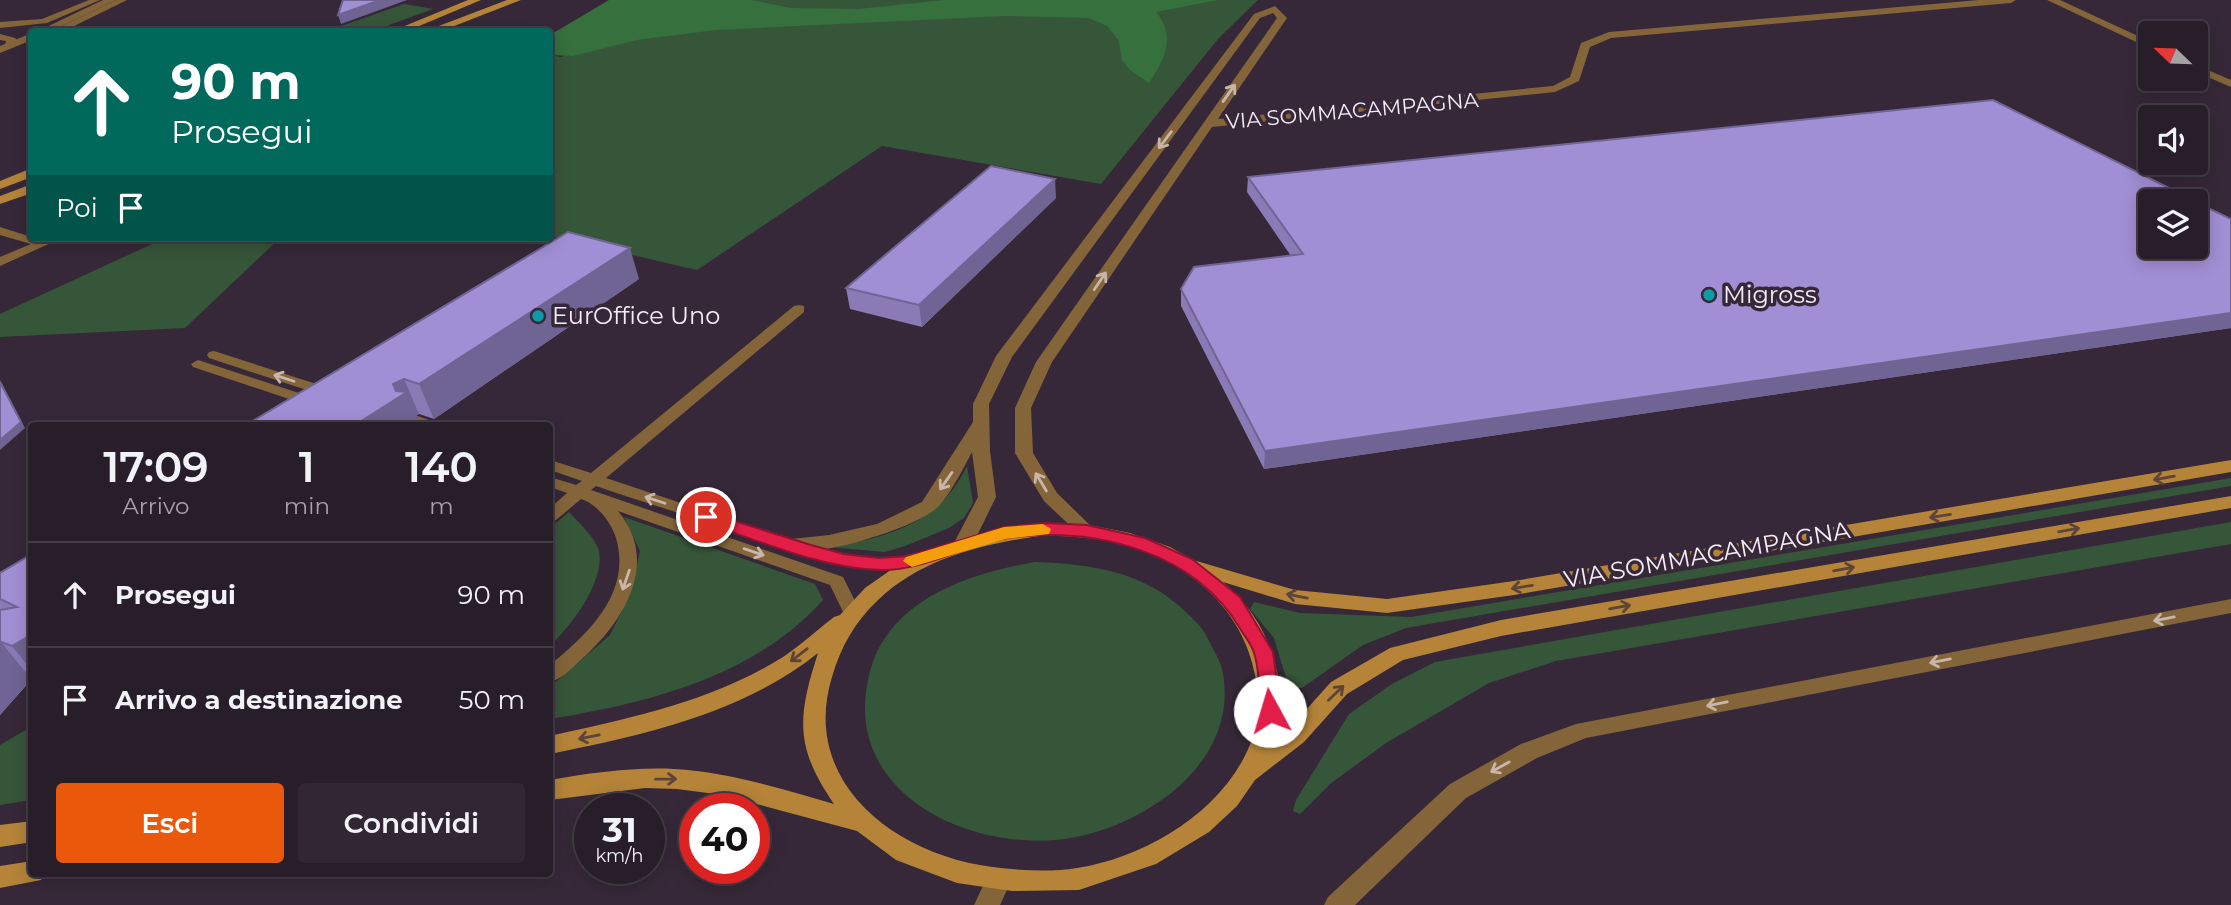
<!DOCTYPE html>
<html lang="it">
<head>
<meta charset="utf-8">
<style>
  :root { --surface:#281e2a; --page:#302732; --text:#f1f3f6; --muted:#a5a2a8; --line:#443c47; --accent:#ea580c }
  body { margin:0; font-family:Montserrat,sans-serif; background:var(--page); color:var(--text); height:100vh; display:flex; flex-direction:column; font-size:26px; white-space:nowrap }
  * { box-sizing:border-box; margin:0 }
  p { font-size:23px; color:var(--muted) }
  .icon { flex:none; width:38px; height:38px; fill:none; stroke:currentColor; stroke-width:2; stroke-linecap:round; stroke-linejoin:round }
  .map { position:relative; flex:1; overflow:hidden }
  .panel { position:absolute; left:28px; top:422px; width:525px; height:455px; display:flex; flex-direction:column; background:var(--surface); border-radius:7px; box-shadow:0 4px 18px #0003,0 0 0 2px var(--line) }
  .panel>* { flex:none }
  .top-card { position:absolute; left:28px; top:28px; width:525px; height:214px; border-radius:7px; box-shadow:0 4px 18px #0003,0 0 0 2px var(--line); background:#00695c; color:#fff; overflow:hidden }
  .needle { width:46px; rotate:293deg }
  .fabs { position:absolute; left:2138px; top:21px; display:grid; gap:14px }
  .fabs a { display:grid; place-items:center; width:70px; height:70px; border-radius:7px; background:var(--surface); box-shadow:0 4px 18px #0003,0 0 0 2px var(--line); font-size:35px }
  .speed { position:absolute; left:574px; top:793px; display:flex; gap:14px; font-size:35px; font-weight:700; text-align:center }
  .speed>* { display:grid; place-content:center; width:91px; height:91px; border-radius:50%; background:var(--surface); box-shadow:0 4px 18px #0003,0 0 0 2px var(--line); line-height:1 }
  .speed small { font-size:18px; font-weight:400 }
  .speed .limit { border:10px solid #d22; background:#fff; color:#111 }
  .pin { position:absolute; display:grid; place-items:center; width:60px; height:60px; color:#fff; margin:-30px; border:4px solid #fff; border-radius:50%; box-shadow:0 2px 7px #0007 }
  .me { position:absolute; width:77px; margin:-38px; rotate:354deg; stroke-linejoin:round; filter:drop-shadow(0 0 5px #0008) }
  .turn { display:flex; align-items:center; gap:24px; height:147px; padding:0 28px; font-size:32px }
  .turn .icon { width:91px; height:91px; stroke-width:2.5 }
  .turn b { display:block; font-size:49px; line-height:60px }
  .then { display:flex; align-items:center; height:66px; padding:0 28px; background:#0003; gap:14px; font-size:26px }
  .eta { display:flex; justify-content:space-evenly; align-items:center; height:119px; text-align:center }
  .eta b { font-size:42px; font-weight:600; line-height:49px }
  .cta { display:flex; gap:14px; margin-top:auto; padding:14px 28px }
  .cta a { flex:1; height:80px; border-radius:7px; background:var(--accent); color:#fff; font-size:28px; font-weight:600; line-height:80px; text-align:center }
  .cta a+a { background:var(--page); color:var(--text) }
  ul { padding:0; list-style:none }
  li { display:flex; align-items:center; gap:21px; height:105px; padding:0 28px; border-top:2px solid var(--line) }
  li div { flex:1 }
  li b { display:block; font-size:26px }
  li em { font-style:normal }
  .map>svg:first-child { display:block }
  .green { fill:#365639 }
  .forest { fill:#35703d }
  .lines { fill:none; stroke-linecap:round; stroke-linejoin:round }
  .lane { fill:#84653a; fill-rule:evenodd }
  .street { fill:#84653a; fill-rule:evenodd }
  .secondary { fill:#b58439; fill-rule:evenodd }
  .wall { fill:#8a7bb6 }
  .shaded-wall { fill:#706494 }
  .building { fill:#a08fd4; stroke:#706494; stroke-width:2 }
  .oneway { stroke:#c8b6ab }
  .oneway2 { stroke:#5c4438 }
  .route { fill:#e11d48; stroke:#92132f; stroke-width:2 }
  .slow { fill:#f59e0b }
  .culture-dot { fill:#0f9aa8; stroke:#362838; stroke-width:2.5 }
  .labels { text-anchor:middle; stroke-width:7; stroke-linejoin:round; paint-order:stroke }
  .far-street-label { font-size:21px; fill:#f5ecf7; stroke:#362838 }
  .poi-label { font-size:24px; fill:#f5ecf7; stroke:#362838; text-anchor:start }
  .street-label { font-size:24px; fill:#f5ecf7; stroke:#362838 }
</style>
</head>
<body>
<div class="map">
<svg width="2231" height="905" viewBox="0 0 2231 905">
  <rect width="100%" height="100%" fill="#362838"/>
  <path class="green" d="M 633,0 L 1258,0 L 1218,39 L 1101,184 L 882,146 L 697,270 L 550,236 L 550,55 L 562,57 Z
    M 404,4 L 433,9 L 373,31 L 327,31 Z
    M 165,238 L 280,238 L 185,328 L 0,337 L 0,314 Z
    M 967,466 L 973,503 L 964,518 L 949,528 L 905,546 L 885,552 L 829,547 C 887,538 940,523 967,466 Z
    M 2231,478 L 2231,486 L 1406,628 L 1363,645 L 1302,688 L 1289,688 L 1274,638 L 1250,609 L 1254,602 L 1300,613 L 1411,617 Z
    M 569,512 C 578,522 596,538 599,551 C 605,582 571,626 550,646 L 550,528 Z
    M 624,517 L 815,584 L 823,600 C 754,677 648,703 550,719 L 550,687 L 610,635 L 629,597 L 640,551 Z
    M 2231,522 L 2231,544 L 1556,661 L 1489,683 L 1386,743 L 1330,784 L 1300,814 L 1293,811 L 1296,800 L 1349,714 L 1392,684 L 1435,662 Z
    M 1035,562 C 1090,564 1144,571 1186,612 C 1193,619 1201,626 1206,635 C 1211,646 1219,658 1222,669 C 1243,764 1138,833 1055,840 C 953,848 837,783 871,668 C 892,598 971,573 1035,562 Z
    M 31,727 L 31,800 L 0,805 L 0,745 Z"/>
  <path class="forest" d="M 609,0 L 751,0 L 791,8 L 858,9 L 944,0 L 1218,0 L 1156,12 C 1177,37 1164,60 1149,83 L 1130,70 L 1122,60 L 1119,41 L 1107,26 L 1089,18 L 1004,16 L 716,30 L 637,40 L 573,56 L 550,55 L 550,35 Z"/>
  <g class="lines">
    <path class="lane" d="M 89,0 L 100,0 L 47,23 L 0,28 L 0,22 L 42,19 Z
      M 116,0 L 127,0 L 62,32 L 50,32 Z
      M 0,34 L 15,38 L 17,40 L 10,49 L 4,49 L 6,41 L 0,40 Z
      M 0,227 L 41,240 L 62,238 L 0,266 L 0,257 L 31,244 L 0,235 Z
      M 799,305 L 804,306 L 804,312 L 606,478 L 816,548 L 870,558 L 898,557 L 924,551 L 930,553 L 933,557 L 930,561 C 853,583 780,549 708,523 C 671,510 633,499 596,486 L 591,490 L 843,577 L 861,613 L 858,618 L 846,618 L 830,585 L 618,511 C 660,561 625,620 584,657 C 574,666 563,679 550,682 L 550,665 C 589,633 632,593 616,538 C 611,522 597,504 581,499 L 556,520 L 550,521 L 550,508 L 567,493 L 550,487 L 550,477 L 576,485 L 582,481 L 550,470 L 550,460 L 591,473 L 794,306 Z
      M 214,351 L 335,390 L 337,393 L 335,396 L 325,396 L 209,358 L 207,355 L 209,352 Z
      M 198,360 L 317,399 L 319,402 L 317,405 L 307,405 L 193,367 L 191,364 Z
      M 418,416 L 435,422 L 438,425 L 413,424 L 410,421 Z"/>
    <path class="street" d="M 103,0 L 116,0 L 50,32 L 36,32 Z
      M 1979,0 L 2016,0 L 2011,3 L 1611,38 L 1590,47 L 1579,81 L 1555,92 L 1212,127 L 1052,362 L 1031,408 L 1033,453 L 1057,493 L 1096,531 L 1087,537 L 1080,535 L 1044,501 L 1015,453 L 1015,408 L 1036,362 L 1277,18 L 1273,13 L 1260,18 L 1012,357 L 989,404 L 990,451 L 996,497 L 971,548 L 957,548 L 954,543 L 978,497 L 972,452 C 964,467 947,502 933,511 C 905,531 815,559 782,550 L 779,545 L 782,540 L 829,535 L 877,524 L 922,502 L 973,422 L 973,404 L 996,356 L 1254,14 L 1275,6 L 1287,18 L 1218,119 L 1553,86 L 1570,77 L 1581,43 L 1609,32 Z
      M 2047,0 L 2060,0 L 2151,42 L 2151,49 Z
      M 32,33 L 32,40 L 0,53 L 0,46 Z
      M 2196,65 L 2231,80 L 2231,87 L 2196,72 Z
      M 2231,599 L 2231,613 L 1586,738 L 1537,758 L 1466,798 L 1355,905 L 1324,905 L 1328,897 L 1450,784 L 1521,744 L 1576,724 Z
      M 998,870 L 1007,873 L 1011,881 L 1000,905 L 974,905 L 989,873 Z"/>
    <path class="secondary" d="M 468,0 L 481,0 L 405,32 L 390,32 Z
      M 507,0 L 521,0 L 439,32 L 423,32 Z
      M 32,168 L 32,177 L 0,189 L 0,181 Z
      M 32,184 L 32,193 L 0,204 L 0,196 Z
      M 2231,460 L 2231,472 L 1514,595 L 1387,613 L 1295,604 L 1223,582 C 1268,619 1293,685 1273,741 L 1288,730 L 1331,682 L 1390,648 L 1501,620 L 2231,496 L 2231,508 L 1501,636 L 1403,660 L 1347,694 L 1304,742 L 1255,780 L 1237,806 L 1209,832 L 1156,864 L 1079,890 L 1012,891 L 957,883 L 896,860 L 857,831 L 723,795 L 677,789 L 645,788 L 550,800 L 550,780 C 591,773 633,767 674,769 C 729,772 781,789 834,804 C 795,747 797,718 818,653 C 742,714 643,735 550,754 L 550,736 C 631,718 711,702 783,657 C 801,645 817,630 834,617 L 840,615 L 865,588 L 895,567 L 929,550 L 971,536 L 1046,523 L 1094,526 L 1130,533 L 1170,547 L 1193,560 L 1295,590 L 1387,599 L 1514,581 ZM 1046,535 C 1072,537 1099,537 1125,544 C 1188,562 1243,609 1255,675 C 1257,686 1261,699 1259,711 C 1248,796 1156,856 1077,868 C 1047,873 1010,870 980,865 C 888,849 801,778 832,677 C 841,646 855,622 878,600 C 923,557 987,543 1046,535 Z
      M 32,821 L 32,842 L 0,847 L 0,825 Z
      M 32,861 L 32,873 L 44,873 L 41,880 L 0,888 L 0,866 Z"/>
  </g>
  <path class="wall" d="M 1248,177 L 2231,219 L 2231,328 L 1264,469 L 1181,306 L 1181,289 L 1291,256 L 1247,192 Z
    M 1056,198 L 922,327 L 850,309 L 846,288 Z
    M 639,279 L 434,419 L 419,414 L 417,415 L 246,425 Z
    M 32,554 L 32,679 L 0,715 L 0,573 Z"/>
  <path class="shaded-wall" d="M 380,0 L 407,0 L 341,24 L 338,15 Z
    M 1055,179 L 1056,198 L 922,327 L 919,305 Z
    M 630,248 L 639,279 L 434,419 L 419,384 Z
    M 2231,313 L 2231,328 L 1264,469 L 1265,451 Z
    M 404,379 L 419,414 L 417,415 L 421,425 L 355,425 L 393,384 Z
    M 0,380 L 25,428 L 0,450 Z
    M 32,634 L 32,671 L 12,646 Z
    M 1,642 L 31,679 L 0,715 L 0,643 Z"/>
  <path class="building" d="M 343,0 L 380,0 L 338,15 Z
    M 1993,100 L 2195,201 L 2151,201 L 2151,247 L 2196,247 L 2196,202 L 2231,219 L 2231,313 L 1265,451 L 1181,289 L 1194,267 L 1303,254 L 1248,177 Z
    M 991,166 L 1055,179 L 919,305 L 846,288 Z
    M 568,232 L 630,248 L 419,384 L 404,379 L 393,384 L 396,391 L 407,392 L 355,425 L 246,425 Z
    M 0,382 L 21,422 L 0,440 Z
    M 32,554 L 32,634 L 12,646 L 1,642 L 0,643 L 0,610 L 17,607 L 0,599 L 0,573 Z"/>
  <defs><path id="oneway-shaft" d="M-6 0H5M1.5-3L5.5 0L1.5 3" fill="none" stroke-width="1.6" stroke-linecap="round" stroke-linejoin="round" transform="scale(1.75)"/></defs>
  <g class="oneway">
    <use href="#oneway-shaft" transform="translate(1229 93) rotate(-55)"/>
    <use href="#oneway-shaft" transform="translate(1165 140) rotate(127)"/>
    <use href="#oneway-shaft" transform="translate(1100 281) rotate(-56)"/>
    <use href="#oneway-shaft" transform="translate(284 378) rotate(-162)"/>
    <use href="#oneway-shaft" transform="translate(946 481) rotate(125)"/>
    <use href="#oneway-shaft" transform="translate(1041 482) rotate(-121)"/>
    <use href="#oneway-shaft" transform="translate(655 500) rotate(-162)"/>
    <use href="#oneway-shaft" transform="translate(754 552) rotate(19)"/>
    <use href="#oneway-shaft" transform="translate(626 580) rotate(109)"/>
    <use href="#oneway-shaft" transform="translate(2164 619) rotate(169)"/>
    <use href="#oneway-shaft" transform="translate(1940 661) rotate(169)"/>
    <use href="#oneway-shaft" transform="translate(1717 704) rotate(169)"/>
    <use href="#oneway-shaft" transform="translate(1500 767) rotate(151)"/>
  </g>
  <g class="oneway2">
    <use href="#oneway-shaft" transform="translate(2164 478) rotate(170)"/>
    <use href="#oneway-shaft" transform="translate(1940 516) rotate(171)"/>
    <use href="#oneway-shaft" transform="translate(2069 530) rotate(-10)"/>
    <use href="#oneway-shaft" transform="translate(1844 569) rotate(-10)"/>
    <use href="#oneway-shaft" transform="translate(1522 587) rotate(171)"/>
    <use href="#oneway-shaft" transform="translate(1297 596) rotate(-169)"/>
    <use href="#oneway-shaft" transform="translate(1620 607) rotate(-10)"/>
    <use href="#oneway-shaft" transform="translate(799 655) rotate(142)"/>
    <use href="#oneway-shaft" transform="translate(1336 693) rotate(-44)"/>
    <use href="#oneway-shaft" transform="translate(589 737) rotate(169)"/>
    <use href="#oneway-shaft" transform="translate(666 779) rotate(-1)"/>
  </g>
  <path class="route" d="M 706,512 L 811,545 L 844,554 L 879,558 L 908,556 L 1004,527 L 1046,523 L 1087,525 L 1145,538 L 1192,559 L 1240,597 L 1273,652 L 1281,711 L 1278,717 L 1263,717 L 1260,711 C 1259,693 1260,670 1254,653 C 1252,645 1245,637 1241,630 C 1195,551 1094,526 1008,538 C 964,545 925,571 880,570 C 819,568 758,540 700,521 L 698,517 Z"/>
  <path class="slow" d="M 1043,524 L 1051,529 L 1049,534 L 1005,539 L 912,567 L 903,561 L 906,557 L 1004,527 Z"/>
  <g class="culture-dot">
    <circle cx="1709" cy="295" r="7"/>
    <circle cx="538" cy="316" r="7"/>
  </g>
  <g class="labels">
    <g class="far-street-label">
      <text transform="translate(1352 111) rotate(-5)" y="7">VIA SOMMACAMPAGNA</text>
    </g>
    <g class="poi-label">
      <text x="1723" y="303">Migross</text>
      <text x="552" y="324">EurOffice Uno</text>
    </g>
    <g class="street-label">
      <text transform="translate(1707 555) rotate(-10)" y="8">VIA SOMMACAMPAGNA</text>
    </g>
  </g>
</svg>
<div class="fabs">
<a><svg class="needle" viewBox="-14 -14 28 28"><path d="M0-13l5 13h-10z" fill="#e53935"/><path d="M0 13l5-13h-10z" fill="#a5a2a8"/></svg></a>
<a><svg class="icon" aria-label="sound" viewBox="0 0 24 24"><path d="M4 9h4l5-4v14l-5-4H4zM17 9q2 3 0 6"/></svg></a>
<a><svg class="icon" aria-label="layers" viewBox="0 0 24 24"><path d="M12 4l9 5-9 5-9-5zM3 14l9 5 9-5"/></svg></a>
</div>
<div class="speed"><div>31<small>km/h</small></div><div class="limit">40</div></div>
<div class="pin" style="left:706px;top:517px;background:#d93025"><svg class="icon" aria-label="arrive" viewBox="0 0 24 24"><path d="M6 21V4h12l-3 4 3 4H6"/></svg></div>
<svg class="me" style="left:1270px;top:711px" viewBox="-20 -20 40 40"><circle r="19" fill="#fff"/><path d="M0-13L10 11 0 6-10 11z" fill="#e11d48"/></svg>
<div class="top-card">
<div class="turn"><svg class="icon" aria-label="ahead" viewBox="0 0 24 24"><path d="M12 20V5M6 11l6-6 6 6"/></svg><div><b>90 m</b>Prosegui</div></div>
<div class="then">Poi<svg class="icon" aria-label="arrive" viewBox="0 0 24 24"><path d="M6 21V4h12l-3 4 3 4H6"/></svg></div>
</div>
<section class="panel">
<div class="eta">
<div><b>17:09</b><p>Arrivo</p></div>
<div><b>1</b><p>min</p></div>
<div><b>140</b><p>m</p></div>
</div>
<ul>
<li><svg class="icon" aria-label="ahead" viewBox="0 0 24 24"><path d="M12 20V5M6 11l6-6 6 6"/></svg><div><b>Prosegui</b></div><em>90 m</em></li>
<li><svg class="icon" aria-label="arrive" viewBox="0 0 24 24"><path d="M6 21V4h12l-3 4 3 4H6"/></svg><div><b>Arrivo a destinazione</b></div><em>50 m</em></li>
</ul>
<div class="cta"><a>Esci</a><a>Condividi</a></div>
</section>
</div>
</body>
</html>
